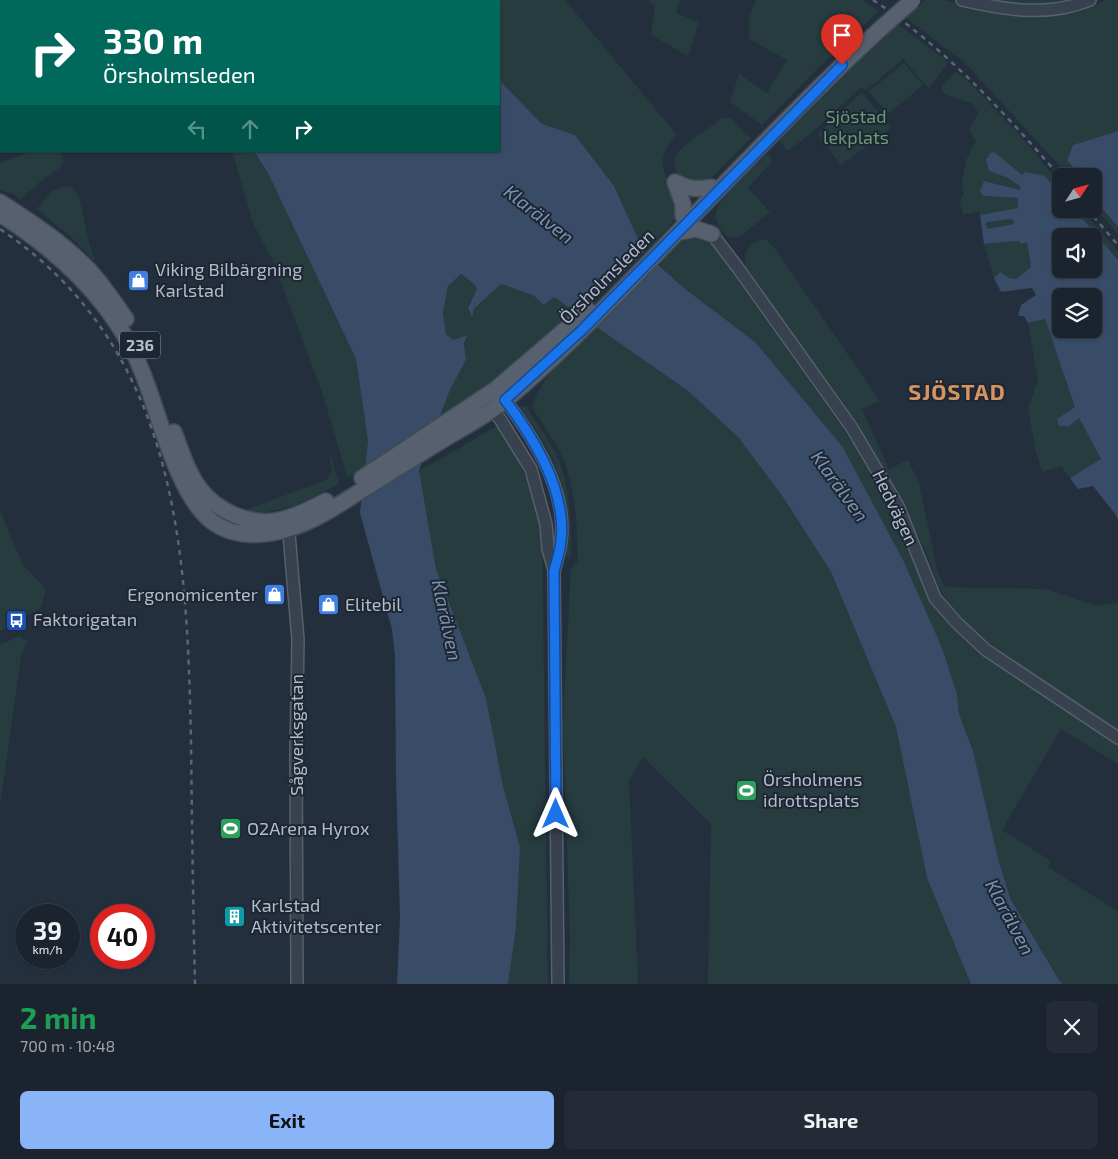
<!DOCTYPE html>
<html lang="en">
<head>
<meta charset="utf-8">
<style>
  :root { --surface:#1b232e; --page:#242b36; --text:#f1f3f6; --muted:#a0a4aa; --line:#39404a; --accent:#8ab4f8 }
  body { margin:0; font-family:"Exo 2",sans-serif; background:var(--page); color:var(--text); height:100vh; display:flex; flex-direction:column; font-size:19px; white-space:nowrap }
  * { box-sizing:border-box; margin:0 }
  p { font-size:16px; color:var(--muted) }
  .icon { flex:none; width:28px; height:28px; fill:none; stroke:currentColor; stroke-width:2; stroke-linecap:round; stroke-linejoin:round }
  .map { position:relative; height:984px; overflow:hidden }
  .details { display:flex; flex-direction:column; background:var(--surface); flex:1 }
  .details>* { flex:none }
  .banner { position:absolute; left:0px; top:0px; width:500px; height:152px; box-shadow:0 1px 4px #0004,0 0 0 1px var(--line); background:#00695c; color:#fff; overflow:hidden }
  .needle { width:32px; rotate:54deg }
  .buttons { position:absolute; left:1052px; top:168px; display:grid; gap:10px }
  .buttons a { display:grid; place-items:center; width:50px; height:50px; border-radius:8px; background:var(--surface); box-shadow:0 1px 4px #0004,0 0 0 1px var(--line); font-size:25px }
  .speed { position:absolute; left:15px; top:904px; display:flex; gap:10px; font-size:25px; font-weight:700; text-align:center }
  .speed>* { display:grid; place-content:center; width:65px; height:65px; border-radius:50%; background:var(--surface); box-shadow:0 1px 4px #0004,0 0 0 1px var(--line); line-height:1 }
  .speed small { font-size:12px; font-weight:400 }
  .speed .limit { border:8px solid #d22; background:#fff; color:#111 }
  .pin { position:absolute; display:grid; place-items:center; width:42px; height:42px; color:#fff; margin:-51px -21px; border-radius:50% 50% 50% 0; rotate:-45deg; box-shadow:0 0 5px #0007 }
  .pin .icon { rotate:45deg }
  .me { position:absolute; width:55px; margin:-28px; rotate:0deg; stroke-linejoin:round; filter:drop-shadow(0 0 4px #0008) }
  .turn { display:flex; align-items:center; gap:18px; height:105px; padding:0 20px; font-size:22px }
  .turn .icon { width:65px; height:65px; stroke-width:2.5 }
  .turn b { display:block; font-size:35px; line-height:42px }
  .lanes { display:flex; align-items:center; height:48px; padding:0 20px; background:#0003; justify-content:center; gap:25px; direction:ltr }
  .lanes .off { opacity:.35 }
  .round { display:grid; place-items:center; flex:none; width:52px; height:52px; border-radius:8px; background:var(--page) }
  .overview { display:flex; align-items:center; justify-content:space-between; height:85px; padding:0 20px }
  h1 { font-size:30px; font-weight:700; line-height:38px; color:#1e9e55 }
  .cta { display:flex; gap:10px; margin-top:auto; padding:10px 20px }
  .cta a { flex:1; height:58px; border-radius:8px; background:var(--accent); color:#111; font-size:20px; font-weight:700; line-height:58px; text-align:center }
  .cta a+a { background:var(--page); color:var(--text) }
  .map>svg:first-child { display:block }
  .green { fill:#263c3f }
  .water { fill:#394c67; fill-rule:evenodd }
  .pier { fill:#242f3e }
  .lines { fill:none; stroke-linecap:round; stroke-linejoin:round }
  .minor-casing { stroke:#565f6c; stroke-width:14 }
  .major-casing { stroke:#414a57; stroke-width:18 }
  .minor { stroke:#38414e; stroke-width:11 }
  .major { stroke:#56606e; stroke-width:15 }
  .rail { stroke:#5a6575; stroke-width:2.5; stroke-dasharray:5 5; stroke-linecap:butt }
  .major-bridge-casing { stroke:#414a57; stroke-width:18; stroke-linecap:butt }
  .major-bridge { stroke:#56606e; stroke-width:15 }
  .route-casing { stroke:#114b97; stroke-width:12 }
  .route { stroke:#1a73e8; stroke-width:9 }
  .labels { text-anchor:middle; stroke-width:4; stroke-linejoin:round; paint-order:stroke }
  .shield { fill:#1d2633; stroke:#878f9c; stroke-width:1 }
  .shield-label { font-size:16px; font-weight:bold; fill:#b4bcc9 }
  .park-label { font-size:18px; fill:#6b9a76; stroke:#1d2633 }
  .poi-label { font-size:18px; fill:#b4bcc9; stroke:#1d2633; text-anchor:start }
  .street-label { font-size:18px; fill:#b4bcc9; stroke:#1d2633 }
  .water-label { font-size:19px; font-style:italic; fill:#7c92b1; stroke:#1d2633 }
  .district-label { font-size:22px; font-weight:bold; letter-spacing:1px; fill:#d59563; stroke:#1d2633 }
</style>
</head>
<body>
<div class="map">
<svg width="1118" height="984" viewBox="0 0 1118 984">
  <rect width="100%" height="100%" fill="#242f3e"/>
  <path class="green" d="M 430,0 L 565,0 L 677,135 C 640,174 688,185 675,217 C 671,228 652,244 644,252 L 614,186 L 575,135 L 542,124 L 499,80 L 499,1 Z
    M 649,0 L 680,0 L 676,13 L 699,22 L 688,56 L 651,35 L 655,6 Z
    M 756,0 L 862,0 L 879,11 L 824,62 L 762,125 L 730,102 L 739,74 L 767,93 L 787,60 L 749,39 L 749,19 Z
    M 925,0 L 945,0 L 969,6 L 1012,14 L 1040,16 L 1084,11 L 1106,0 L 1118,0 L 1118,131 L 1073,145 L 1067,160 L 1081,176 L 1069,176 L 965,63 L 905,17 Z
    M 978,0 L 1081,0 L 1029,7 Z
    M 898,24 L 948,62 L 929,89 L 903,59 L 867,90 L 860,88 L 814,131 L 788,151 L 778,139 L 844,73 Z
    M 904,63 L 923,85 L 888,114 L 869,91 Z
    M 956,72 L 965,78 L 1027,143 L 1061,185 L 1061,195 L 1045,176 L 1022,175 L 994,152 L 990,153 L 989,171 L 1008,178 L 1021,187 L 1020,190 L 984,181 L 984,196 L 1018,198 L 1018,209 L 980,215 L 979,211 L 963,215 L 960,202 L 964,193 L 962,180 L 967,158 L 976,141 L 969,130 L 978,113 L 974,104 L 944,94 L 941,86 Z
    M 862,92 L 891,128 L 841,165 L 818,134 Z
    M 722,118 L 730,118 L 751,138 L 711,178 L 698,184 C 680,179 677,177 674,158 L 682,148 Z
    M 31,151 L 61,151 L 63,164 L 57,170 L 42,180 L 20,200 L 15,195 L 0,190 L 0,163 Z
    M 232,151 L 254,151 L 268,173 L 356,359 L 368,441 L 365,471 L 347,477 L 323,395 L 274,263 L 253,223 Z
    M 767,154 L 773,160 L 748,188 L 770,212 L 740,237 L 729,238 C 721,231 714,222 716,211 C 719,198 756,165 767,154 Z
    M 63,186 L 71,187 L 79,197 L 89,243 L 95,261 L 70,236 L 37,209 L 51,192 Z
    M 1094,199 L 1118,227 L 1118,234 L 1094,206 Z
    M 1074,209 L 1081,209 L 1118,251 L 1118,260 Z
    M 1011,219 L 1014,222 L 1014,224 L 988,229 L 985,224 L 987,222 Z
    M 685,235 L 709,239 L 853,443 L 892,513 L 929,594 L 993,661 L 1046,698 L 1118,744 L 1118,764 L 1061,729 L 1002,830 L 1051,861 L 1048,867 L 1117,911 L 1118,916 L 1118,984 L 1063,984 L 1059,980 L 1011,900 L 999,862 L 973,751 L 959,714 L 957,694 L 685,289 L 660,266 L 676,240 Z
    M 761,240 L 767,240 L 775,249 L 880,401 L 862,409 L 889,469 L 908,460 L 919,483 L 938,573 L 945,587 L 1045,589 L 1097,606 L 1117,603 L 1118,601 L 1118,731 L 1048,686 L 969,629 L 953,612 L 937,584 L 926,552 L 893,484 L 857,423 L 746,267 C 743,253 747,244 761,240 Z
    M 1019,241 L 1021,244 L 1027,242 L 1031,267 L 1016,279 L 1009,278 L 1000,272 L 994,278 L 984,244 Z
    M 461,274 L 474,284 L 477,289 L 468,308 L 471,316 L 474,309 L 501,284 L 533,295 L 544,305 L 554,297 L 575,312 L 484,389 L 437,423 L 450,390 L 466,360 L 464,343 L 468,336 L 453,340 L 446,334 L 443,313 L 448,286 Z
    M 1045,319 L 1076,407 L 1057,419 L 1079,418 L 1101,459 L 1070,478 L 1061,466 L 1042,472 L 1036,452 L 1028,409 L 1038,380 L 1028,323 Z
    M 596,326 L 688,391 L 738,437 L 783,497 L 831,572 L 896,727 L 927,878 L 971,984 L 708,984 L 711,824 L 643,757 L 629,781 L 638,984 L 569,984 L 570,938 L 563,722 L 571,568 L 578,561 C 577,527 576,493 564,461 C 557,443 542,424 532,407 C 539,378 575,347 596,326 Z
    M 526,406 C 536,422 549,439 557,456 C 571,488 571,523 571,557 L 567,557 C 566,522 566,484 549,452 C 541,436 529,421 519,407 Z
    M 498,425 L 512,446 L 534,497 L 542,537 L 548,984 L 508,984 L 516,928 L 520,847 L 503,786 L 486,698 L 436,569 L 419,470 L 439,460 Z
    M 329,449 L 339,484 L 296,505 L 259,514 L 240,512 L 326,480 L 332,472 Z
    M 0,510 L 23,565 L 46,589 L 41,608 L 0,631 Z
    M 19,636 L 27,641 L 21,657 L 0,806 L 0,645 Z"/>
  <path class="water" d="M 158,0 L 430,0 L 431,1 L 159,1 Z
    M 499,80 L 542,124 L 575,135 L 614,186 L 644,252 L 685,289 L 755,342 L 842,446 L 903,560 L 942,648 L 957,694 L 959,714 L 973,751 L 999,862 L 1011,900 L 1059,980 L 1063,984 L 971,984 L 927,878 L 896,727 L 831,572 L 783,497 L 738,437 L 688,391 L 554,297 L 544,305 L 533,295 L 501,284 L 474,309 L 472,317 L 468,308 L 477,289 L 474,284 L 461,274 L 448,286 L 443,313 L 446,334 L 453,340 L 468,335 L 464,343 L 466,360 L 450,390 L 419,470 L 436,569 L 486,698 L 503,786 L 520,847 L 516,928 L 508,984 L 397,984 L 400,918 L 396,776 L 395,656 L 392,629 L 360,513 L 368,441 L 356,359 L 268,173 L 254,151 L 499,151 Z
    M 1118,131 L 1118,227 L 1094,199 L 1094,176 L 1081,176 L 1067,160 L 1073,145 Z
    M 994,152 L 1022,175 L 1025,172 L 1045,176 L 1061,195 L 1061,209 L 1074,209 L 1118,260 L 1118,520 L 1116,515 L 1093,486 L 1078,489 L 1070,478 L 1101,459 L 1079,418 L 1069,426 L 1059,426 L 1057,419 L 1075,407 L 1045,319 L 1028,323 L 1024,316 L 1018,316 L 1021,305 L 1036,295 L 1032,288 L 1001,292 L 994,278 L 1000,272 L 1009,278 L 1016,279 L 1031,267 L 1027,242 L 1021,244 L 1019,241 L 984,244 L 980,215 L 1018,208 L 1018,198 L 983,196 L 980,191 L 984,181 L 1020,190 L 1021,187 L 1008,178 L 989,171 L 986,160 L 990,153 ZM 1011,219 L 1014,222 L 1014,224 L 988,229 L 985,224 L 987,222 ZM 1061,236 L 1094,236 L 1094,269 L 1061,269 ZM 1061,296 L 1094,296 L 1094,329 L 1061,329 Z"/>
  <path class="pier" d="M 646,250 L 659,262 L 594,328 L 576,316 Z"/>
  <g class="lines">
    <defs>
      <path id="minor" d="M 962,0 C 1004,10 1049,17 1090,0
        M 712,234 L 738,268 L 852,428 L 898,506 L 935,598 L 957,623 L 986,650 L 1118,738
        M 501,395 C 531,433 568,490 561,541 C 560,551 557,561 554,571 L 558,984
        M 488,404 L 500,419 L 531,469 L 546,524 L 548,549 L 554,570
        M 288,522 L 298,640 L 296,754 L 297,984"/>
      <path id="major" d="M 675,182 C 689,189 696,190 711,187
        M 675,182 L 683,204 L 683,216
        M 0,202 C 31,222 63,243 89,270 C 103,285 114,302 126,319
        M 0,214 C 61,253 117,305 143,374 C 160,416 176,491 210,520 C 232,538 262,537 288,529 C 313,522 337,506 359,492 C 382,478 405,463 428,449 C 454,432 484,418 507,399 C 555,359 599,313 642,269 C 720,189 797,106 879,30
        M 679,232 L 696,229 L 712,234
        M 174,432 C 181,451 188,473 200,489 C 216,510 248,525 275,521 C 293,518 310,509 326,501
        M 362,478 L 496,389 L 588,310"/>
    </defs>
    <use href="#minor" class="minor-casing"/>
    <use href="#major" class="major-casing"/>
    <use href="#minor" class="minor"/>
    <use href="#major" class="major"/>
    <path class="rail" d="M 873,0 C 943,46 1007,115 1061,178
      M 1087,209 L 1118,245
      M 0,229 C 178,349 187,548 191,742 C 192,823 193,903 195,984"/>
    <defs>
      <path id="major-bridge" d="M 879,30 L 913,0"/>
    </defs>
    <use href="#major-bridge" class="major-bridge-casing"/>
    <use href="#major-bridge" class="major-bridge"/>
  </g>
  <g class="lines">
    <defs>
      <path id="route" d="M 556,814 L 554,571 C 557,561 560,551 561,541 C 567,492 534,438 505,400 L 582,330 L 842,65"/>
    </defs>
    <use href="#route" class="route-casing"/>
    <use href="#route" class="route"/>
  </g>
  <defs>
    <symbol id="shop-square" viewBox="-11 -11 22 22"><rect x="-9" y="-9" width="18" height="18" rx="4" fill="#3f7fe0" stroke="#1d2633"/><path d="M-5-2.5h2.3a2.7 3.5 0 0 1 5.4 0H5L5.5 6h-11ZM-1.5-2.5h3a1.5 2.3 0 0 0-3 0Z" fill="#fff"/></symbol>
    <symbol id="bus-square" viewBox="-11 -11 22 22"><rect x="-9" y="-9" width="18" height="18" rx="4" fill="#1a4fb4" stroke="#1d2633"/><path d="M-5-6H5V4H4V6H2V4H-2V6H-4V4H-5ZM-3.5-4V0h7V-4ZM-3.5 1.2v1.5H-2V1.2ZM2 1.2v1.5H3.5V1.2Z" fill="#fff"/></symbol>
    <symbol id="stadium-square" viewBox="-11 -11 22 22"><rect x="-9" y="-9" width="18" height="18" rx="4" fill="#2e9e5b" stroke="#1d2633"/><path d="M0-5a6.5 5 0 1 0 0 10a6.5 5 0 1 0 0-10ZM-3.5-1.8h7v3.6h-7Z" fill="#fff"/></symbol>
    <symbol id="building-square" viewBox="-11 -11 22 22"><rect x="-9" y="-9" width="18" height="18" rx="4" fill="#0f9aa8" stroke="#1d2633"/><path d="M-4-6H4V6H1V3H-1V6H-4ZM-2.5-4.3h1.7v1.8h-1.7ZM.8-4.3h1.7v1.8H.8ZM-2.5-1h1.7V.8h-1.7ZM.8-1h1.7V.8H.8Z" fill="#fff"/></symbol>
  </defs>
  <g fill-rule="evenodd">
    <use href="#shop-square" x="126" y="268" width="25" height="25"/>
    <use href="#shop-square" x="262" y="582" width="25" height="25"/>
    <use href="#shop-square" x="316" y="592" width="25" height="25"/>
    <use href="#bus-square" x="4" y="608" width="25" height="25"/>
    <use href="#stadium-square" x="734" y="778" width="25" height="25"/>
    <use href="#stadium-square" x="218" y="816" width="25" height="25"/>
    <use href="#building-square" x="222" y="904" width="25" height="25"/>
  </g>
  <g class="labels">
    <rect class="shield" x="120" y="331.5" width="40" height="27" rx="4"/>
    <g class="shield-label">
      <text x="140" y="351">236</text>
    </g>
    <g class="park-label">
      <text x="856" y="123">Sjöstad<tspan x="856" dy="21">lekplats</tspan></text>
    </g>
    <g class="poi-label">
      <text x="155" y="276">Viking Bilbärgning<tspan x="155" dy="21">Karlstad</tspan></text>
      <text x="258" y="601" text-anchor="end">Ergonomicenter</text>
      <text x="345" y="611">Elitebil</text>
      <text x="33" y="626">Faktorigatan</text>
      <text x="763" y="786">Örsholmens<tspan x="763" dy="21">idrottsplats</tspan></text>
      <text x="247" y="835">O2Arena Hyrox</text>
      <text x="251" y="912">Karlstad<tspan x="251" dy="21">Aktivitetscenter</tspan></text>
    </g>
    <g class="street-label">
      <text transform="translate(607 277) rotate(-45)" y="6">Örsholmsleden</text>
      <text transform="translate(895 508) rotate(64)" y="6">Hedvägen</text>
      <text transform="translate(297 735) rotate(-90)" y="6">Sågverksgatan</text>
    </g>
    <g class="water-label">
      <text transform="translate(539 214) rotate(38)" y="7">Klarälven</text>
      <text transform="translate(840 486) rotate(54)" y="7">Klarälven</text>
      <text transform="translate(447 620) rotate(78)" y="7">Klarälven</text>
      <text transform="translate(1010 917) rotate(62)" y="7">Klarälven</text>
    </g>
    <g class="district-label">
      <text x="957" y="400">SJÖSTAD</text>
    </g>
  </g>
</svg>
<div class="buttons">
<a><svg class="needle" viewBox="-14 -14 28 28"><path d="M0-13l5 13h-10z" fill="#e53935"/><path d="M0 13l5-13h-10z" fill="#a0a4aa"/></svg></a>
<a><svg class="icon" aria-label="sound" viewBox="0 0 24 24"><path d="M4 9h4l5-4v14l-5-4H4zM17 9q2 3 0 6"/></svg></a>
<a><svg class="icon" aria-label="layers" viewBox="0 0 24 24"><path d="M12 4l9 5-9 5-9-5zM3 14l9 5 9-5"/></svg></a>
</div>
<div class="speed"><div>39<small>km/h</small></div><div class="limit">40</div></div>
<div class="pin" style="left:842px;top:65px;background:#d93025"><svg class="icon" aria-label="arrive" viewBox="0 0 24 24"><path d="M6 21V4h12l-3 4 3 4H6"/></svg></div>
<svg class="me" style="left:556px;top:814px" viewBox="-20 -20 40 40"><path d="M0-17L14 15 0 8-14 15z" fill="#1a73e8" stroke="#fff" stroke-width="4"/></svg>
<div class="banner">
<div class="turn"><svg class="icon" aria-label="right" viewBox="0 0 24 24"><path d="M7 20v-9h11M14 6l5 5-5 5"/></svg><div><b>330 m</b>Örsholmsleden</div></div>
<div class="lanes"><svg class="icon off" aria-label="left" viewBox="0 0 24 24"><path d="M17 20v-9H6M10 6l-5 5 5 5"/></svg><svg class="icon off" aria-label="ahead" viewBox="0 0 24 24"><path d="M12 20V5M6 11l6-6 6 6"/></svg><svg class="icon" aria-label="right" viewBox="0 0 24 24"><path d="M7 20v-9h11M14 6l5 5-5 5"/></svg></div>
</div>
</div>
<section class="details">
<div class="overview"><div><h1>2 min</h1><p>700 m · 10:48</p></div><a class="round"><svg class="icon" aria-label="close" viewBox="0 0 24 24"><path d="M6 6l12 12M18 6L6 18"/></svg></a></div>
<div class="cta"><a>Exit</a><a>Share</a></div>
</section>
</body>
</html>
